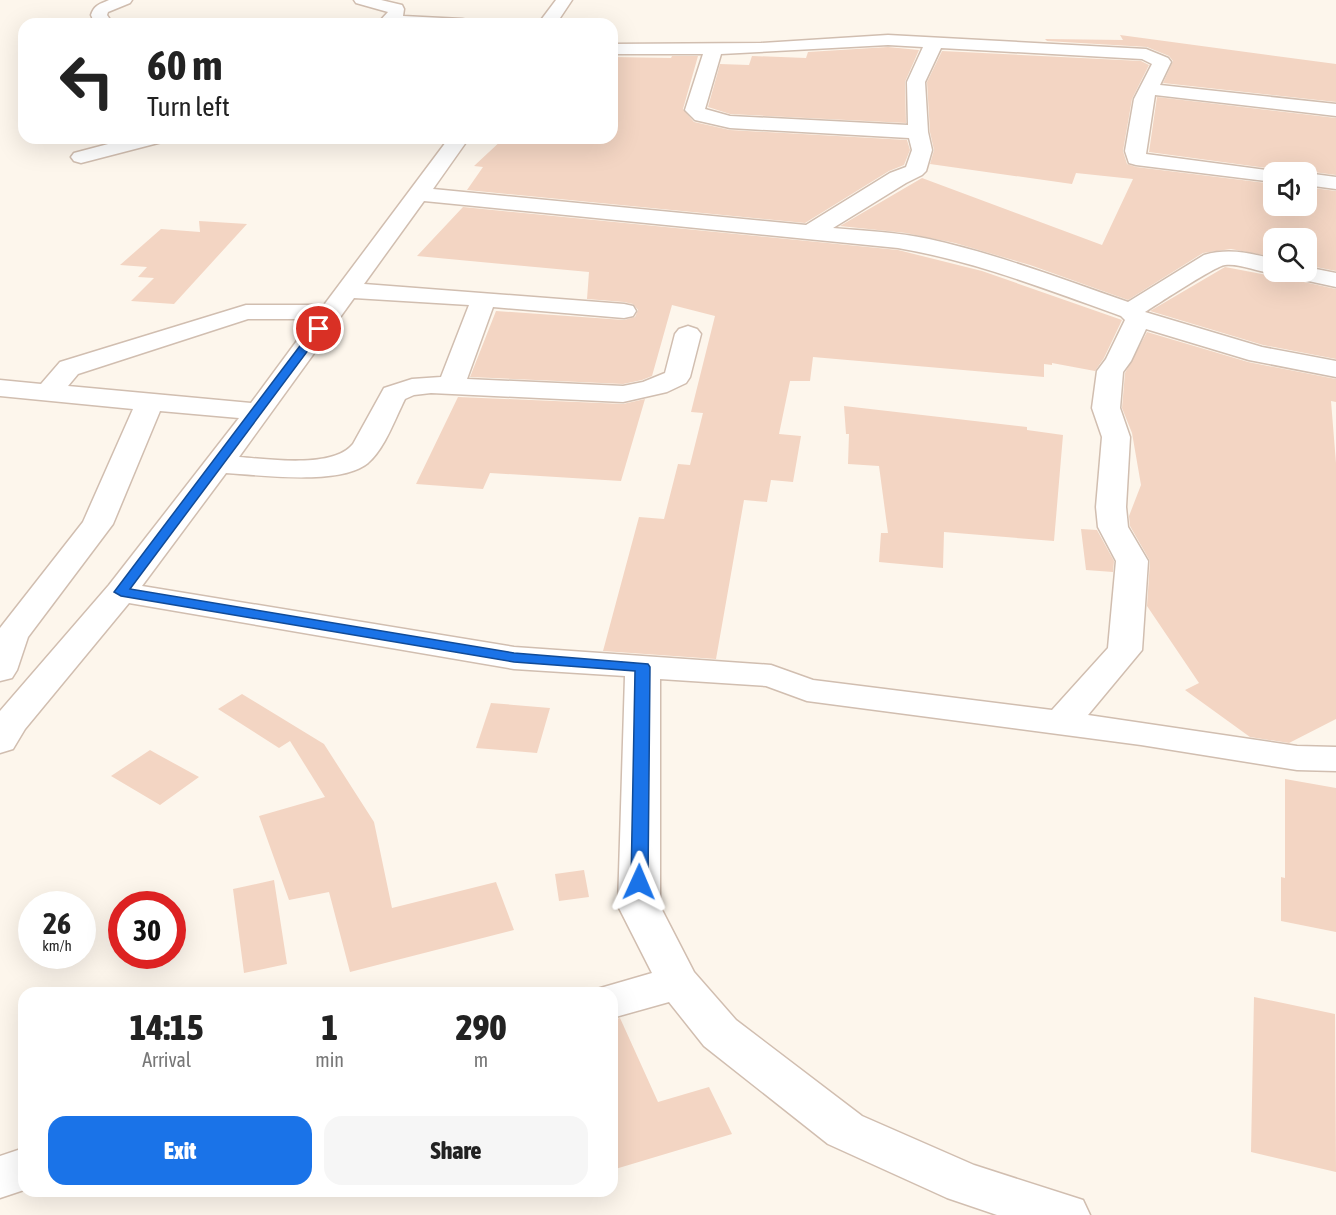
<!DOCTYPE html>
<html lang="en">
<head>
<meta charset="utf-8">
<style>
  :root { --surface:#fff; --page:#f6f6f6; --text:#222; --muted:#767676; --accent:#1a73e8 }
  body { margin:0; font-family:"Asap Condensed",sans-serif; background:var(--page); color:var(--text); height:100vh; display:flex; flex-direction:column; font-size:22px; white-space:nowrap }
  * { box-sizing:border-box; margin:0 }
  p { font-size:20px; color:var(--muted) }
  .icon { flex:none; width:33px; height:33px; fill:none; stroke:currentColor; stroke-width:2; stroke-linecap:round; stroke-linejoin:round }
  .map { position:relative; flex:1; overflow:hidden }
  .drawer { position:absolute; left:18px; top:987px; width:600px; height:210px; display:flex; flex-direction:column; background:var(--surface); border-radius:18px; box-shadow:0 6px 24px #0002 }
  .drawer>* { flex:none }
  .banner { position:absolute; left:18px; top:18px; width:600px; height:126px; border-radius:18px; box-shadow:0 6px 24px #0002; background:#fff; color:var(--text); overflow:hidden }
  .controls { position:absolute; left:1263px; top:162px; display:grid; gap:12px }
  .controls a { display:grid; place-items:center; width:54px; height:54px; border-radius:12px; background:var(--surface); box-shadow:0 6px 24px #0002; font-size:30px }
  .speed { position:absolute; left:18px; top:891px; display:flex; gap:12px; font-size:30px; font-weight:700; text-align:center }
  .speed>* { display:grid; place-content:center; width:78px; height:78px; border-radius:50%; background:var(--surface); box-shadow:0 6px 24px #0002; line-height:1 }
  .speed small { font-size:15px; font-weight:400 }
  .speed .limit { border:9px solid #d22; background:#fff; color:#111 }
  .pin { position:absolute; display:grid; place-items:center; width:51px; height:51px; color:#fff; margin:-26px; border:3px solid #fff; border-radius:50%; box-shadow:0 2px 6px #0007 }
  .me { position:absolute; width:66px; margin:-33px; rotate:1deg; stroke-linejoin:round; filter:drop-shadow(0 0 4px #0008) }
  .turn { display:flex; align-items:center; gap:21px; height:126px; padding:0 30px; font-size:27px }
  .turn .icon { width:78px; height:78px; stroke-width:2.5 }
  .turn b { display:block; font-size:42px; line-height:51px }
  .eta { display:flex; justify-content:space-evenly; align-items:center; height:102px; text-align:center }
  .eta b { font-size:36px; font-weight:800; line-height:42px }
  .primary-button { display:flex; gap:12px; margin-top:auto; padding:12px 30px }
  .primary-button a { flex:1; height:69px; border-radius:18px; background:var(--accent); color:#fff; font-size:24px; font-weight:800; line-height:69px; text-align:center }
  .primary-button a+a { background:var(--page); color:var(--text) }
  .map>svg:first-child { display:block }
  .building { fill:#f3d5c3 }
  .lines { fill:none; stroke-linecap:round; stroke-linejoin:round }
  .minor-casing { stroke:#d1beb0; stroke-width:3 }
  .minor { fill:#fff; fill-rule:evenodd }
  .route { fill:#1a73e8; stroke:#114b97; stroke-width:1.5 }
</style>
</head>
<body>
<div class="map">
<svg width="1336" height="1215" viewBox="0 0 1336 1215">
  <rect width="100%" height="100%" fill="#fdf6ec"/>
  <path class="building" d="M 1120,35 L 1336,64 L 1336,102 L 1163,83 L 1173,61 L 1169,56 L 1147,47 L 1047,41 L 1045,39 L 1123,40 Z
    M 888,47 L 919,50 L 905,82 L 906,123 L 730,114 L 708,107 L 720,64 L 749,65 L 752,56 L 806,58 L 808,52 Z
    M 942,51 L 1141,61 L 1149,65 L 1132,99 L 1123,151 L 1127,164 L 1136,167 L 1274,184 L 1274,206 L 1306,206 L 1306,187 L 1336,191 L 1336,271 L 1306,265 L 1306,238 L 1274,238 L 1274,257 L 1231,249 L 1203,253 L 1128,300 L 1030,265 L 955,243 L 906,233 L 840,226 L 922,178 L 1102,245 L 1133,179 L 1076,173 L 1072,184 L 930,164 L 934,150 L 930,132 L 927,82 Z
    M 672,56 L 698,56 L 683,109 L 694,122 L 730,130 L 907,140 L 910,150 L 904,165 L 889,171 L 805,223 L 467,190 L 483,167 L 474,166 L 504,138 L 612,138 L 612,57 L 671,58 Z
    M 1157,97 L 1336,118 L 1336,175 L 1306,171 L 1284,172 L 1282,170 L 1149,152 Z
    M 463,207 L 898,250 L 982,271 L 1122,320 L 1104,358 L 1095,371 L 1052,363 L 1052,365 L 1044,364 L 1044,377 L 813,357 L 810,381 L 790,381 L 779,434 L 801,436 L 793,482 L 771,480 L 767,502 L 744,500 L 716,659 L 603,651 L 639,517 L 664,519 L 678,464 L 690,465 L 703,413 L 691,412 L 715,316 L 672,305 L 652,376 L 642,380 L 623,384 L 470,377 L 496,311 L 624,320 L 635,317 L 638,310 L 633,304 L 624,302 L 587,299 L 589,272 L 417,256 Z
    M 199,221 L 247,224 L 174,304 L 131,301 L 154,278 L 138,277 L 147,267 L 120,265 L 161,229 L 200,232 Z
    M 1225,267 L 1267,275 L 1280,274 L 1284,272 L 1290,279 L 1336,289 L 1336,359 L 1263,345 L 1150,311 Z
    M 1147,332 L 1248,362 L 1336,379 L 1336,402 L 1331,401 L 1336,463 L 1336,719 L 1289,743 L 1250,737 L 1185,690 L 1199,683 L 1147,606 L 1150,561 L 1130,526 L 1129,516 L 1141,485 L 1132,433 L 1122,408 L 1125,373 Z
    M 458,397 L 623,404 L 645,399 L 621,481 L 490,473 L 483,489 L 416,484 Z
    M 844,406 L 1027,427 L 1027,430 L 1063,435 L 1054,541 L 944,532 L 943,568 L 879,562 L 881,533 L 888,533 L 879,466 L 848,464 L 849,434 L 846,434 Z
    M 1081,529 L 1097,530 L 1114,561 L 1113,572 L 1086,570 Z
    M 242,694 L 324,744 L 374,822 L 392,908 L 496,882 L 514,930 L 350,972 L 329,892 L 289,900 L 259,816 L 325,797 L 290,741 L 279,748 L 218,709 Z
    M 491,703 L 550,708 L 537,753 L 476,748 Z
    M 150,750 L 157,754 L 199,777 L 160,805 L 111,776 Z
    M 1285,779 L 1336,788 L 1336,932 L 1281,921 L 1281,877 L 1285,878 Z
    M 584,870 L 589,897 L 559,901 L 555,874 Z
    M 274,880 L 287,964 L 244,973 L 233,889 Z
    M 1254,997 L 1335,1014 L 1336,1172 L 1251,1152 Z
    M 620,1018 L 658,1102 L 709,1087 L 732,1134 L 612,1170 L 612,1020 Z"/>
  <g class="lines">
    <defs>
      <path id="minor" d="M 109,0 L 132,0 L 130,3 L 108,12 L 107,15 L 113,24 L 95,24 L 91,15 C 94,5 100,4 109,0 Z
        M 354,0 L 381,0 L 402,5 L 404,9 L 403,16 L 462,19 L 468,20 L 471,24 L 377,24 L 388,12 L 356,3 Z
        M 556,0 L 572,0 L 556,24 L 538,24 Z
        M 888,35 L 1146,49 L 1168,58 L 1171,62 L 1160,85 L 1336,104 L 1336,116 L 1155,95 L 1146,154 L 1282,172 L 1274,172 L 1274,182 L 1136,165 L 1129,163 L 1125,151 L 1134,99 L 1152,64 L 1142,59 L 941,48 L 925,82 L 928,132 L 932,150 L 926,171 L 922,175 L 906,183 L 833,228 C 865,231 898,232 929,239 C 997,254 1062,279 1128,302 L 1204,255 C 1229,248 1249,253 1274,259 L 1274,272 L 1280,272 C 1263,276 1244,263 1225,265 C 1215,266 1158,304 1145,312 L 1262,347 L 1336,361 L 1336,377 L 1249,360 L 1146,329 L 1131,361 L 1123,372 L 1120,408 L 1130,437 L 1126,507 L 1128,527 L 1148,561 L 1142,650 L 1088,715 L 1297,746 L 1336,747 L 1336,771 L 1297,770 L 1141,745 L 807,701 L 766,686 L 660,679 L 660,906 L 694,972 L 736,1020 L 862,1116 L 974,1165 L 1083,1200 L 1090,1215 L 997,1215 L 947,1198 L 828,1144 L 704,1046 L 669,1002 L 612,1018 L 612,993 L 594,993 L 597,989 L 652,973 L 618,906 L 625,676 L 514,669 L 129,603 L 25,729 L 13,749 L 0,753 L 0,711 L 109,585 L 239,418 L 160,411 L 113,524 L 28,637 L 17,670 L 12,678 L 0,681 L 0,628 L 83,522 L 133,409 L 0,396 L 0,380 L 41,384 L 60,362 L 246,305 L 324,305 L 449,138 L 469,138 L 433,189 L 806,225 L 890,173 L 906,167 L 912,150 L 909,138 L 730,128 L 695,120 L 685,110 L 703,54 L 612,54 L 612,44 L 761,43 ZM 888,45 L 923,47 L 907,82 L 908,125 L 730,116 L 705,109 L 721,54 ZM 424,201 L 898,248 C 975,261 1048,290 1121,316 L 1125,320 L 1106,359 L 1097,371 L 1092,408 L 1102,437 L 1096,507 L 1098,527 L 1116,561 L 1108,648 L 1052,710 L 813,680 L 771,665 L 514,647 L 142,586 L 226,473 C 261,475 340,486 368,463 C 385,448 395,419 405,399 L 414,395 L 431,393 L 623,402 L 667,392 L 686,383 L 690,377 L 701,334 L 697,329 L 688,326 L 679,329 L 675,334 L 665,373 L 643,382 L 623,386 L 467,379 L 493,307 L 624,318 L 633,316 L 636,311 L 633,306 L 624,304 L 364,284 ZM 354,298 L 469,305 L 441,377 L 412,379 L 384,388 L 353,444 C 333,469 268,459 239,457 ZM 248,319 L 313,319 L 251,403 L 68,386 L 78,374 Z
        M 131,138 L 165,138 L 162,142 L 81,163 L 74,161 L 71,157 L 74,153 Z
        M 1306,173 L 1336,177 L 1336,189 L 1306,185 Z
        M 1306,267 L 1336,273 L 1336,287 L 1290,277 L 1286,272 L 1306,272 Z
        M 24,1148 L 24,1190 L 0,1198 L 0,1156 Z"/>
    </defs>
    <use href="#minor" class="minor-casing"/>
    <use href="#minor" class="minor"/>
  </g>
  <path class="route" d="M 315,326 L 324,329 L 130,589 L 514,653 L 648,664 L 650,667 L 648,882 L 645,887 L 633,887 L 631,882 L 635,671 L 514,662 L 121,596 L 114,592 Z"/>
</svg>
<div class="controls">
<a><svg class="icon" aria-label="sound" viewBox="0 0 24 24"><path d="M4 9h4l5-4v14l-5-4H4zM17 9q2 3 0 6"/></svg></a>
<a><svg class="icon" aria-label="search" viewBox="0 0 24 24"><circle cx="10" cy="10" r="6"/><path d="M15 15l6 6"/></svg></a>
</div>
<div class="speed"><div>26<small>km/h</small></div><div class="limit">30</div></div>
<div class="pin" style="left:319px;top:329px;background:#d93025"><svg class="icon" aria-label="arrive" viewBox="0 0 24 24"><path d="M6 21V4h12l-3 4 3 4H6"/></svg></div>
<svg class="me" style="left:639px;top:882px" viewBox="-20 -20 40 40"><path d="M0-17L14 15 0 8-14 15z" fill="#1a73e8" stroke="#fff" stroke-width="4"/></svg>
<div class="banner">
<div class="turn"><svg class="icon" aria-label="left" viewBox="0 0 24 24"><path d="M17 20v-9H6M10 6l-5 5 5 5"/></svg><div><b>60 m</b>Turn left</div></div>
</div>
<section class="drawer">
<div class="eta">
<div><b>14:15</b><p>Arrival</p></div>
<div><b>1</b><p>min</p></div>
<div><b>290</b><p>m</p></div>
</div>
<div class="primary-button"><a>Exit</a><a>Share</a></div>
</section>
</div>
</body>
</html>
